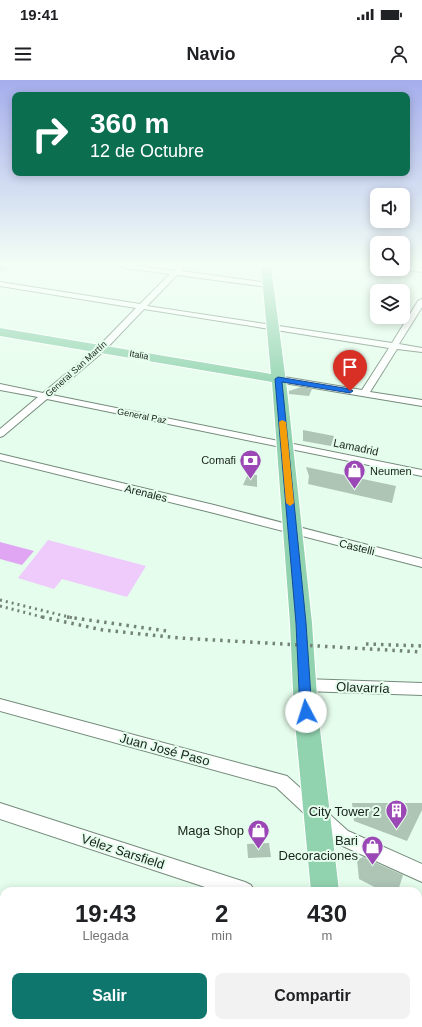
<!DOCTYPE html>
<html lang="es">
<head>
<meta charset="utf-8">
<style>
  :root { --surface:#fff; --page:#f2f2f2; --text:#202124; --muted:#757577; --accent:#0f766e }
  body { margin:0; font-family:Helvetica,sans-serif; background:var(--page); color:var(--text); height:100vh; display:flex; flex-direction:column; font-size:15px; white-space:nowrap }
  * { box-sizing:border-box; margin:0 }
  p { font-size:13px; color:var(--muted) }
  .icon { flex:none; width:22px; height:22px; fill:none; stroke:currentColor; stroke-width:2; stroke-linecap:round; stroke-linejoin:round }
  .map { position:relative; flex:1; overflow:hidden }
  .panel { position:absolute; left:0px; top:807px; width:422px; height:140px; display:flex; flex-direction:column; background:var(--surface); border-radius:12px 12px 0 0; box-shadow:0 2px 10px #0003 }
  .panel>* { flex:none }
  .hud { position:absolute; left:12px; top:12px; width:398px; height:84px; border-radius:8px; box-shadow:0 2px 10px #0003; background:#0b6e4f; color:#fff; overflow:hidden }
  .buttons { position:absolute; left:370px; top:108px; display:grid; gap:8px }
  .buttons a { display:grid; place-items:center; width:40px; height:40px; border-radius:8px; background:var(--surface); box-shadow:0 2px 10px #0003; font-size:20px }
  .pin { position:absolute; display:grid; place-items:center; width:34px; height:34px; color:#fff; margin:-41px -17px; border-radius:50% 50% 50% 0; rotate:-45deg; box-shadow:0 0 4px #0007 }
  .pin .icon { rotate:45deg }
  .me { position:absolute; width:44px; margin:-22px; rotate:355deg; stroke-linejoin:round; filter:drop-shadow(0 0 3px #0008) }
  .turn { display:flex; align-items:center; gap:14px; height:84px; padding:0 12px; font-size:18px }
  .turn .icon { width:52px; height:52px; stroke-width:2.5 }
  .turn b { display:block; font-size:28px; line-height:34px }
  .eta { display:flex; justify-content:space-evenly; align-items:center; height:68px; text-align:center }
  .eta b { font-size:24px; font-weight:700; line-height:28px }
  .button { display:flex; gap:8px; margin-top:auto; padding:8px 12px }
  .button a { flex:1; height:46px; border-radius:8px; background:var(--accent); color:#fff; font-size:16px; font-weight:700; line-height:46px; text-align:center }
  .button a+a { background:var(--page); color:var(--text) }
  .status { display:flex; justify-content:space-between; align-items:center; height:28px; padding:0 20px; background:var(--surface); direction:ltr }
  .status svg { height:11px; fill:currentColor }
  header { display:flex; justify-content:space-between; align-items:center; height:52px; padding:0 12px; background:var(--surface); font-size:18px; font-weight:700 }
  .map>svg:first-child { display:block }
  .green { fill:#efcbfc }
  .water { fill:#e0a6f3 }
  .building { fill:#aec5b6 }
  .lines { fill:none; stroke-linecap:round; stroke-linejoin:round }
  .street-casing { stroke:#758b7c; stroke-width:2 }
  .primary-casing { stroke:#fff; stroke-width:2 }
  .street { fill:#fff; fill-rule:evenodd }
  .primary { fill:#91d3af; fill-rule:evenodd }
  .rail-far1 { stroke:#738378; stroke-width:3; stroke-dasharray:2 4; stroke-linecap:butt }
  .rail { stroke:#738378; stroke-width:3.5; stroke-dasharray:2.5 5; stroke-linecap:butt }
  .route { fill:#1a73e8; stroke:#114b97 }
  .slow { fill:#f59e0b }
  .labels { text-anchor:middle; stroke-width:4; stroke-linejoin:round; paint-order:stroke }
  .far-street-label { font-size:9px; fill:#18211b; stroke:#e5fdec }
  .street-label { font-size:11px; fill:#18211b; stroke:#e5fdec }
  .poi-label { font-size:11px; fill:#18211b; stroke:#e5fdec; text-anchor:end }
  .near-street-label { font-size:13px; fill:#18211b; stroke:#e5fdec }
  .near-poi-label { font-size:13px; fill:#18211b; stroke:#e5fdec; text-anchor:end }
</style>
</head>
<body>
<div class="status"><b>19:41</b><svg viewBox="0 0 49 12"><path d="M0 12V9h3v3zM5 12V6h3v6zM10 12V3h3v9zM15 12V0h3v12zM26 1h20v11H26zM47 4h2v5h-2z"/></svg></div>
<header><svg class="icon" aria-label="menu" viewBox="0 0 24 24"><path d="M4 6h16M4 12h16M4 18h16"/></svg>Navio<svg class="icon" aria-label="person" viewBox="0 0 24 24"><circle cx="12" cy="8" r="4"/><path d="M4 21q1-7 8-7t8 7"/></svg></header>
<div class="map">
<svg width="422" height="947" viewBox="0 0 422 947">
  <rect width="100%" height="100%" fill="#e5fdec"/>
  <path class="green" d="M 48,460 L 146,486 L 127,517 L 62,499 L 54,509 L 18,498 Z"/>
  <path class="water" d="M 0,462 L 34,471 L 22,485 L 0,479 Z"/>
  <path class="building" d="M 301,307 L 312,309 L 309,316 L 289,314 L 289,311 Z
    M 303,350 L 334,356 L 331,366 L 303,361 Z
    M 306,387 L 396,406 L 392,423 L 308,404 L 309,396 Z
    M 248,394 L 257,395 L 257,407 L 243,405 Z
    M 352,723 L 422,723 L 422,730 L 407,761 L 354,741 Z
    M 269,763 L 271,777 L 248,778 L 247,764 Z
    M 363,777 L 403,795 L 398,811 L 382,811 L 359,799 L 357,780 Z"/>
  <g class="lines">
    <defs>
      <path id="street" d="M 121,186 L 136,186 L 174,191 L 179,186 L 185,186 L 181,191 L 268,203 L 272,205 L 268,207 L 177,195 L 147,226 L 392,263 L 418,221 L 422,219 L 422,227 L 399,264 L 422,268 L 422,272 L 397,269 L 370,312 L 422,320 L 422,326 L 278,302 L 274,299 L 278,296 L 362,310 L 389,268 L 144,229 L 104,271 L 52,315 L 422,390 L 422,396 L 47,319 L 3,356 L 0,357 L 0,349 L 38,317 L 0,310 L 0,304 L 43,313 L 98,267 L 136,228 L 0,206 L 0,202 L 140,224 L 170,194 L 124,188 Z
        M 403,186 L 422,188 L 422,192 L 401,189 L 403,189 Z
        M 0,374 L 214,425 L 422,479 L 422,487 L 214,433 L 0,380 Z
        M 304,599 L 422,603 L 422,615 L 304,611 L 299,609 L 297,605 L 299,601 Z
        M 0,619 L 287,696 L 348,751 L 422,784 L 422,802 L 336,763 L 276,707 L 0,631 Z
        M 0,723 L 245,802 L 251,805 L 254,811 L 217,811 L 0,739 Z"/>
      <path id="primary" d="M 0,186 L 12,186 L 11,188 L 0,192 Z
        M 261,186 L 271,186 L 287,310 L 312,543 L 318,632 L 339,811 L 311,811 L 294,632 L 290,543 L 272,302 L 0,256 L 0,248 L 271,294 Z
        M 269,943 L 328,943 L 327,947 L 268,947 Z"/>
    </defs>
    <use href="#street" class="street-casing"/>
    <use href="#primary" class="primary-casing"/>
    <use href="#street" class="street"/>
    <use href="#primary" class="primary"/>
    <path class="rail-far1" d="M 0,520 L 73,538
      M 0,526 L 46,538"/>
    <path class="rail" d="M 42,537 L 103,550 L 179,558 L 422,572
      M 67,537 L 167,551
      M 366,564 L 422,566"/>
  </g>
  <linearGradient id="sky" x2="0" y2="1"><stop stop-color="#a5aeec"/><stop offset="0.58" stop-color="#f3fef6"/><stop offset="1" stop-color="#f3fef6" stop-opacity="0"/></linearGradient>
  <rect width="422" height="318" fill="url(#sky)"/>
  <path class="route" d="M 278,297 L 350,309 L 353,311 L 350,313 L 282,302 L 306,543 L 312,632 L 310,635 L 306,637 L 302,635 L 300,632 L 296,543 L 275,299 Z"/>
  <path class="slow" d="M 282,340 L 286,342 L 294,423 L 290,426 L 286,423 L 279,342 Z"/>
  <defs>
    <symbol id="bank-pin" viewBox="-11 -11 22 30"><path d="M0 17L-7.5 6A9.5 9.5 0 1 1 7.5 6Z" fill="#9b47b5" stroke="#e5fdec"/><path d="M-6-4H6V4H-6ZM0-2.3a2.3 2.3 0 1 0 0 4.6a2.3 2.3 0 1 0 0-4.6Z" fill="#fff"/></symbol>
    <symbol id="shop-pin" viewBox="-11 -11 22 30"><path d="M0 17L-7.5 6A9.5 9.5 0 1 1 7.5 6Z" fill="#9b47b5" stroke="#e5fdec"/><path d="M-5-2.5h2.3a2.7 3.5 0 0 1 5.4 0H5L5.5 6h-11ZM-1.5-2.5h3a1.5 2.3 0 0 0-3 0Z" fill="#fff"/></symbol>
    <symbol id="building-pin" viewBox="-11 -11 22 30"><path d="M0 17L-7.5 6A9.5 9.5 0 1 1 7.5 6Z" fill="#9b47b5" stroke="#e5fdec"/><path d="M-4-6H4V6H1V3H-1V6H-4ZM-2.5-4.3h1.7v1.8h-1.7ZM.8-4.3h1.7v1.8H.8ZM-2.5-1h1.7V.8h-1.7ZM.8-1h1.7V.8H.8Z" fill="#fff"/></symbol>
  </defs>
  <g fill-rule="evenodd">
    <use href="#bank-pin" x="238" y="368" width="25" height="34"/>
    <use href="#shop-pin" x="342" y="378" width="25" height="34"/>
    <use href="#building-pin" x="384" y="718" width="25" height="34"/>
    <use href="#shop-pin" x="246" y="738" width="25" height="34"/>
    <use href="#shop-pin" x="360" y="754" width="25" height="34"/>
  </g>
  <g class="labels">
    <g class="far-street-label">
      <text transform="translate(139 275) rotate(10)" y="3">Italia</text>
      <text transform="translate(76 289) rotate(-42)" y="3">General San Martín</text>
      <text transform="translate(142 336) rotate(11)" y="3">General Paz</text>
    </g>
    <g class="street-label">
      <text transform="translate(356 367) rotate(12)" y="4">Lamadrid</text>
      <text transform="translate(146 413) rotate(14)" y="4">Arenales</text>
      <text transform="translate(357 467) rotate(14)" y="4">Castelli</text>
    </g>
    <g class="poi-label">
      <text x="236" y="384">Comafi</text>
      <text x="370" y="395" text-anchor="start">Neumen</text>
    </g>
    <g class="near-street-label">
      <text transform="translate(363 607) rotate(2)" y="5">Olavarría</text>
      <text transform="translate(165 669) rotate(15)" y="5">Juan José Paso</text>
      <text transform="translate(123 771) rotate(18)" y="5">Vélez Sarsfield</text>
    </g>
    <g class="near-poi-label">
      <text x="380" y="736">City Tower 2</text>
      <text x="244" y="755">Maga Shop</text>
      <text x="358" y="765">Bari<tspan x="358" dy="15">Decoraciones</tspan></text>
    </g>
  </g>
</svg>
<div class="buttons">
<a><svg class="icon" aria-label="sound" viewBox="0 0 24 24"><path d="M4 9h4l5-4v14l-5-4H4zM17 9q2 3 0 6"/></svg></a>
<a><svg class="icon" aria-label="search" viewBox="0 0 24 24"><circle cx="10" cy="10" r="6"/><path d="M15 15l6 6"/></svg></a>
<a><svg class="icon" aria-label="layers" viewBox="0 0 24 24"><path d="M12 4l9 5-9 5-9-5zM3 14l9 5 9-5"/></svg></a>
</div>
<div class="pin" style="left:350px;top:311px;background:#d93025"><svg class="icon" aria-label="arrive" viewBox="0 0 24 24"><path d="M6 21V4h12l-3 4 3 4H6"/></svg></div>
<svg class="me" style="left:306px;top:632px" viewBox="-20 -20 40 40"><circle r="19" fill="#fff"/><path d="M0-13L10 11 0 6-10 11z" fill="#1a73e8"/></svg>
<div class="hud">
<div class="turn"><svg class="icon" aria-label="right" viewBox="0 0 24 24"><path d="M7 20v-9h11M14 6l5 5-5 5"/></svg><div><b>360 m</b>12 de Octubre</div></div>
</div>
<section class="panel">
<div class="eta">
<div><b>19:43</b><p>Llegada</p></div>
<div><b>2</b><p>min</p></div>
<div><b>430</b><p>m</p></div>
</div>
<div class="button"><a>Salir</a><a>Compartir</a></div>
</section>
</div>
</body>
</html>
